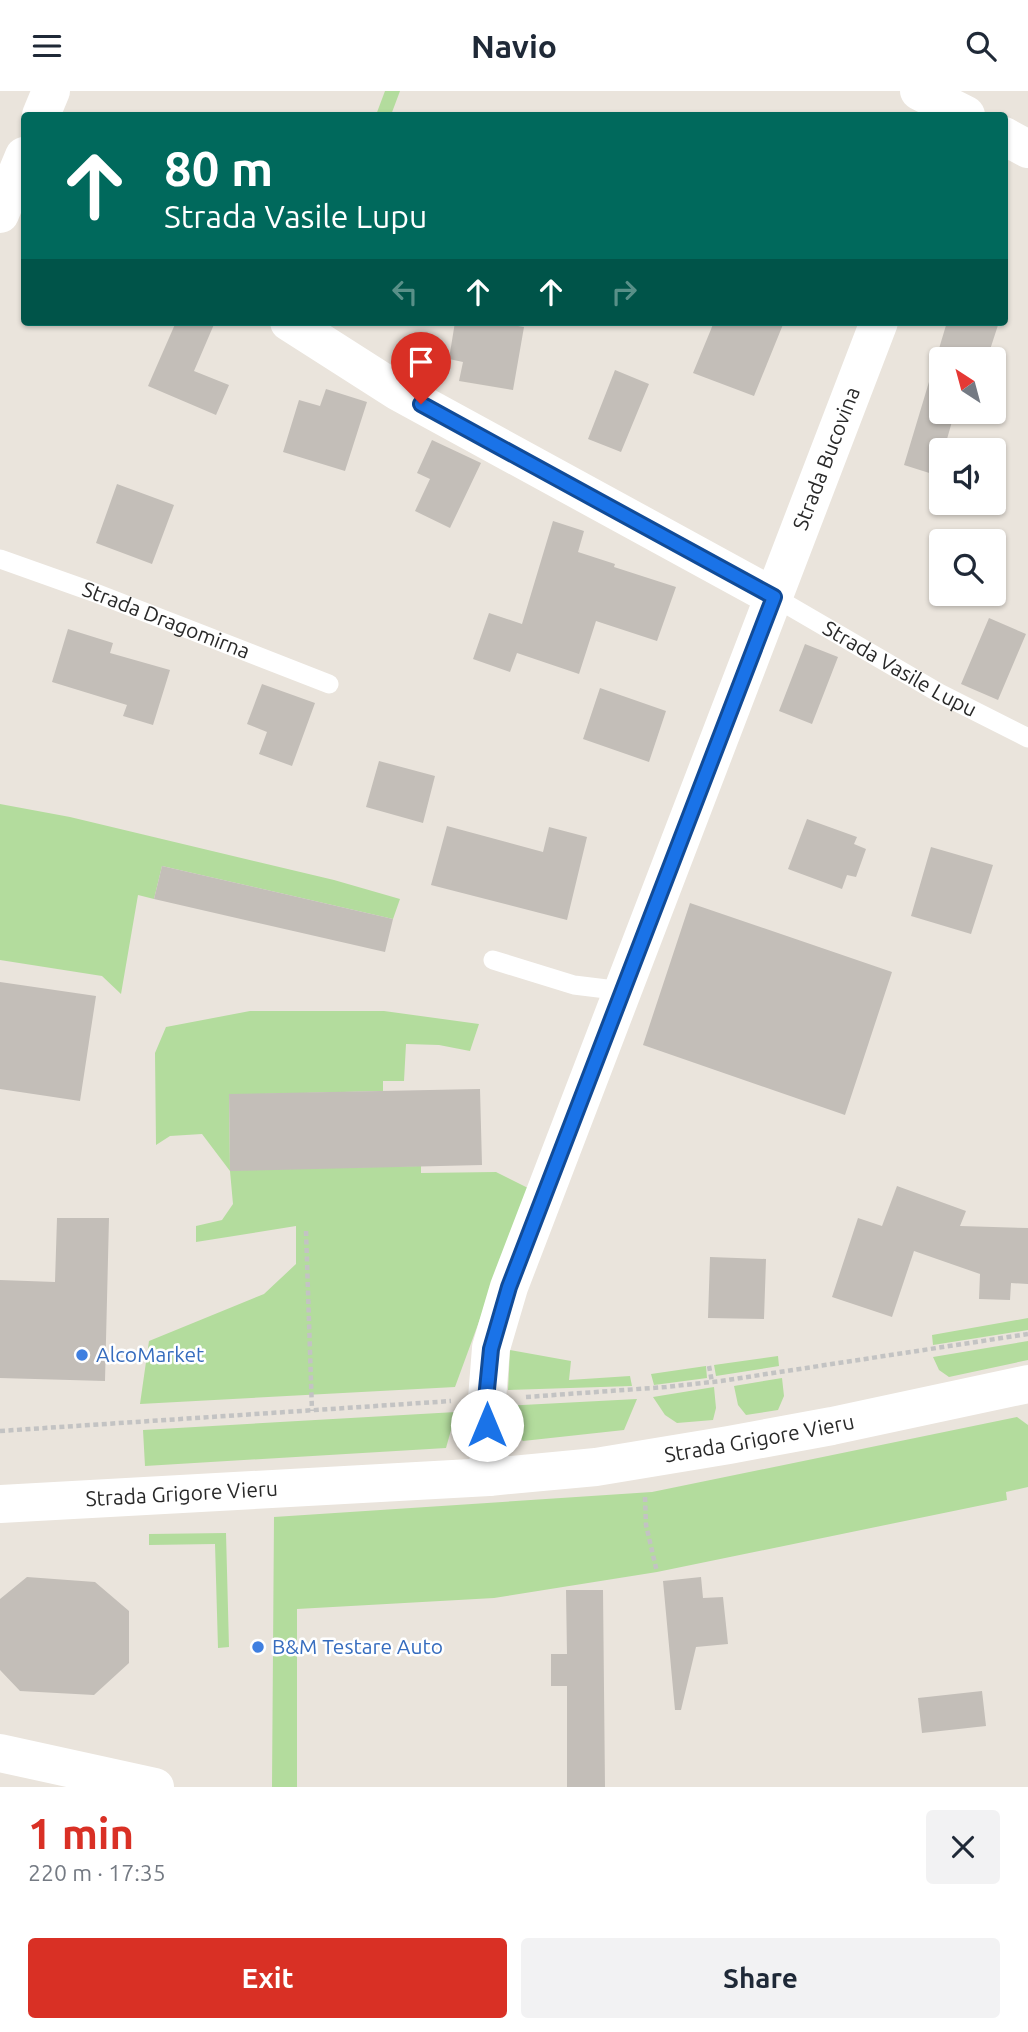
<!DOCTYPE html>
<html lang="en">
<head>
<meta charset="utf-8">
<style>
  :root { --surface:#fff; --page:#f2f2f3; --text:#1f2937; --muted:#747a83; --accent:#d93025 }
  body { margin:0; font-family:Ubuntu,sans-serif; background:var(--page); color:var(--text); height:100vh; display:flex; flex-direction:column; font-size:26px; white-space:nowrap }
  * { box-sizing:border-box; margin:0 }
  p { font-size:23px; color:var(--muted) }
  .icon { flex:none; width:38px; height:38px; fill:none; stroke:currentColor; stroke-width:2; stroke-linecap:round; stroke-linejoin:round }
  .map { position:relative; height:1696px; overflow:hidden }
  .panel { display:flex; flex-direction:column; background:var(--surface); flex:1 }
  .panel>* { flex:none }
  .top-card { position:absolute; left:21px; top:21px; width:987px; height:214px; border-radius:7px; box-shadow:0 2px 5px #0004; background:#00695c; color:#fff; overflow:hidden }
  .needle { width:46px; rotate:324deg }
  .tools { position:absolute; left:929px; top:256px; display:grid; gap:14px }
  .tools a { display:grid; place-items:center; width:77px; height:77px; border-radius:7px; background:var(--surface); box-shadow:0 2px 5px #0004; font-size:35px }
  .pin { position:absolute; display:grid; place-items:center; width:60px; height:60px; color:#fff; margin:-72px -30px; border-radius:50% 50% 50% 0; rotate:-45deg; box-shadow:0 0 7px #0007 }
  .pin .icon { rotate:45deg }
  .me { position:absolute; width:77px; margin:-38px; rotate:0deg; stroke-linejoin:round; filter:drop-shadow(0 0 5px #0008) }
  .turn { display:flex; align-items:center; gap:24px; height:147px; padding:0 28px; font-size:32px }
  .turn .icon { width:91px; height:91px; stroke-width:2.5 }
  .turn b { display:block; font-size:49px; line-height:60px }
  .lanes { display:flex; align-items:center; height:66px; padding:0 28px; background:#0003; justify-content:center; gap:35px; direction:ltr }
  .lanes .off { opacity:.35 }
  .round { display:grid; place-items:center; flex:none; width:74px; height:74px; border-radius:7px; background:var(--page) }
  .summary { display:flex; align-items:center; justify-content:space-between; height:119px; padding:0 28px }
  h1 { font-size:42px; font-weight:700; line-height:52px; color:var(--accent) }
  .action { display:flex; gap:14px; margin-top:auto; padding:14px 28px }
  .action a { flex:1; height:80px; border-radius:7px; background:var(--accent); color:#fff; font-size:28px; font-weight:700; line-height:80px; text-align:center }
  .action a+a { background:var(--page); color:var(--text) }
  header { display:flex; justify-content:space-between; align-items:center; height:91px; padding:0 28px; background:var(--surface); font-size:32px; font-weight:700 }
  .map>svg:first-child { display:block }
  .green { fill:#b3dc9d }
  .building { fill:#c3beb8 }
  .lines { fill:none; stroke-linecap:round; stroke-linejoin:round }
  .path { stroke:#c3c3c3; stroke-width:4.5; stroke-dasharray:5 3.5; stroke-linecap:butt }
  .lane { stroke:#fff; stroke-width:19 }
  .street { stroke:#fff; stroke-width:38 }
  .secondary { stroke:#fff; stroke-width:38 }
  .route-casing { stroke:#114b97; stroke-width:18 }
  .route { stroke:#1a73e8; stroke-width:12 }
  .shop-dot { fill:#3f7fe0; stroke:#fff; stroke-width:2.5 }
  .labels { text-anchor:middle; stroke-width:5; stroke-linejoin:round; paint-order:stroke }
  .street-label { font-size:21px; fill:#292929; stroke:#fff }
  .shop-label { font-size:21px; fill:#366cbe; stroke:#fff; text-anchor:start }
</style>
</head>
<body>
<header><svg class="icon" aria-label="menu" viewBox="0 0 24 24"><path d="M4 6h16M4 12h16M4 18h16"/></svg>Navio<svg class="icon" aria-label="search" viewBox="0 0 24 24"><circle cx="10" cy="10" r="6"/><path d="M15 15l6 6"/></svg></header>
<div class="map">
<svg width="1028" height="1696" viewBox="0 0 1028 1696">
  <rect width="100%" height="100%" fill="#eae4dc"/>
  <path class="green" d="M 385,0 L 400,0 L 391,24 L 376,24 Z
    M 0,713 L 70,726 L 334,789 L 400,808 L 393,828 L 162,775 L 154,808 L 138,804 L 121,903 L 102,885 L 0,869 Z
    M 250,920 L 384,920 L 479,933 L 470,960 L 439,954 L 406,953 L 404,990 L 383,990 L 383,1000 L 229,1004 L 230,1079 L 421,1075 L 421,1082 L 496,1081 L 528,1097 L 455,1296 L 140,1313 L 149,1250 L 264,1203 L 296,1173 L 296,1135 L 196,1151 L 196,1135 L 222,1129 L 233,1113 L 230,1080 L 202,1043 L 170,1045 L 156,1054 L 155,962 L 166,936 Z
    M 1028,1227 L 1028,1239 L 933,1254 L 932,1244 Z
    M 1028,1250 L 1028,1269 L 949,1286 L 939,1279 L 933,1266 Z
    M 510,1259 L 571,1270 L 569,1289 L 630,1285 L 632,1295 L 508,1299 Z
    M 778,1265 L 779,1275 L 716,1285 L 714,1274 Z
    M 706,1275 L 707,1287 L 654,1294 L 651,1283 Z
    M 782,1287 L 784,1305 L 778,1319 L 746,1324 L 738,1314 L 734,1295 Z
    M 714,1296 L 716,1317 L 713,1329 L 677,1332 L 665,1324 L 653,1306 Z
    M 637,1308 L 624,1339 L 523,1350 C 511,1339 508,1330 505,1315 Z
    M 456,1321 L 446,1357 L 145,1375 L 143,1339 Z
    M 1017,1326 L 1028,1334 L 1028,1396 L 1006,1401 L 1007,1409 L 657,1481 L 494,1507 L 297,1518 L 297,1696 L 272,1696 L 274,1426 L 652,1401 Z
    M 226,1442 L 229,1556 L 218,1557 L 215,1453 L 149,1454 L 149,1443 Z"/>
  <path class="building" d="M 176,231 L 215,231 L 194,280 L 229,294 L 216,324 L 148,295 Z
    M 455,231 L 496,231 L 524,236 L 513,299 L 459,290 L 463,271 L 449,268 Z
    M 714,231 L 784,231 L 754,305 L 693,282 Z
    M 947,231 L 999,231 L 987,268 L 942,268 L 942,320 L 955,320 L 947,348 L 982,359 L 942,359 L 942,386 L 904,374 Z
    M 615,279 L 649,293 L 621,361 L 588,348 Z
    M 326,298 L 367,311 L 345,380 L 283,361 L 299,309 L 320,315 Z
    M 432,349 L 481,372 L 450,437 L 415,420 L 430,388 L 417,382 Z
    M 117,393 L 174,414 L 152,473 L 96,452 Z
    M 553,430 L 584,440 L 578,461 L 615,473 L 614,476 L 676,496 L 657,550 L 596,530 L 579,583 L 517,562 L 510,581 L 473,568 L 489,522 L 522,533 Z
    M 989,527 L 1026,543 L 998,609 L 961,593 Z
    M 68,538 L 113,552 L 110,562 L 170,579 L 153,634 L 123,625 L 127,614 L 52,591 Z
    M 805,553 L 838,566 L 812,633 L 779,620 Z
    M 262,593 L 315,612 L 292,675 L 259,663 L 267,641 L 247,633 Z
    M 600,597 L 666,620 L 649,671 L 583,648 Z
    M 379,670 L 435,685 L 423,732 L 366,716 Z
    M 807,728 L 857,746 L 854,753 L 866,758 L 856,786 L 847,784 L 842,798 L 788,778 Z
    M 447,735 L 543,761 L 549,736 L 587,746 L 567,829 L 431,794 Z
    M 931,756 L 993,774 L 971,843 L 911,825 Z
    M 162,775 L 393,828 L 385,861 L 154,808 Z
    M 690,812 L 892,881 L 845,1024 L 643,954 Z
    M 0,891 L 96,905 L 80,1010 L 0,998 Z
    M 480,998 L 482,1074 L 230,1080 L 229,1003 Z
    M 897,1095 L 966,1120 L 960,1135 L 1028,1137 L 1028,1193 L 1011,1192 L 1010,1209 L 979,1208 L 980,1183 L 914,1160 L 892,1226 L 832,1206 L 858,1127 L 882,1135 Z
    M 57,1127 L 109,1127 L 105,1290 L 0,1287 L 0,1189 L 55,1191 Z
    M 710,1166 L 766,1168 L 764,1228 L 708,1227 Z
    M 27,1486 L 95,1491 L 129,1520 L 129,1572 L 94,1604 L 20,1600 L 0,1579 L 0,1508 Z
    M 701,1486 L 703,1507 L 723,1506 L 728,1553 L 696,1556 L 681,1619 L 675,1619 L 663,1490 Z
    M 566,1499 L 603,1499 L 605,1696 L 567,1696 L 567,1595 L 551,1595 L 551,1563 L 567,1563 Z
    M 982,1600 L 986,1635 L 922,1642 L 918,1607 Z"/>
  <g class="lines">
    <path class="path" d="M 306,1140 L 312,1320
      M 709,1275 L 712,1291
      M 526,1306 L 666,1296 L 721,1290 L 1028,1243
      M 0,1340 L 451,1310
      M 645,1406 L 646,1434 L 657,1481"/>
    <g class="lane">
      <path id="s1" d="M 0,468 L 93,501 L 329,593"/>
      <path id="s2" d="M 774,506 L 939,602 L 1028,647"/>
      <path d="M 493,869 L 574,894 L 623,900"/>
    </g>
    <g class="street">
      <path d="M 919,0 L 966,24"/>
      <path d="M 41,24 L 51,0"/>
      <path d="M 1004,45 L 1028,58"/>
      <path d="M 0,123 L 24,65"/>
      <path d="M 289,231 L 397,300 L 774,506"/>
      <path id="s3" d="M 489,1386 L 487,1308 L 491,1257 L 509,1196 L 879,231"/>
    </g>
    <g class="secondary">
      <path id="s4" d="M 0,1413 L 489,1386 L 596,1376 L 729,1354 L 832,1335 L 1028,1293"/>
      <path d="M 0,1662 L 155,1696"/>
    </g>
  </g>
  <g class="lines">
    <defs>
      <path id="route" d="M 421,313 L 774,506 L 509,1196 L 491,1258 L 486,1308 L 487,1334"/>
    </defs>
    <use href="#route" class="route-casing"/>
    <use href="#route" class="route"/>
  </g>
  <g class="shop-dot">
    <circle cx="82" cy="1264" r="7"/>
    <circle cx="258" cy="1556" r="7"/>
  </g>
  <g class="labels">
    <g class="street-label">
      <text dy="7" stroke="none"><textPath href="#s3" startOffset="1080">Strada Bucovina</textPath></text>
      <text dy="7" stroke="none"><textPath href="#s1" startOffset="177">Strada Dragomirna</textPath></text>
      <text dy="7" stroke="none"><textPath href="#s2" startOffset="145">Strada Vasile Lupu</textPath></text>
      <text dy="7" stroke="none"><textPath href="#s4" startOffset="763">Strada Grigore Vieru</textPath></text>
      <text dy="7" stroke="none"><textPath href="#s4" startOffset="182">Strada Grigore Vieru</textPath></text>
    </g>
    <g class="shop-label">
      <text x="96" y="1271">AlcoMarket</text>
      <text x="272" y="1563">B&amp;M Testare Auto</text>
    </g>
  </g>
</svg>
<div class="tools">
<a><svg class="needle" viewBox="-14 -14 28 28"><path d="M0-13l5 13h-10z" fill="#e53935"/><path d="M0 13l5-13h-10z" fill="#747a83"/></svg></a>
<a><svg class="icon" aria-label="sound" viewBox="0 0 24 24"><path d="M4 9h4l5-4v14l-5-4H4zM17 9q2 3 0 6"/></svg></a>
<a><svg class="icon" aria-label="search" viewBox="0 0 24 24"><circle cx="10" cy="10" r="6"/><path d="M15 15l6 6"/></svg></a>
</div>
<div class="pin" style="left:421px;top:313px;background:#d93025"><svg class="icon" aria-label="arrive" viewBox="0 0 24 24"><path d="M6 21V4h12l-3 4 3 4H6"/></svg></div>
<svg class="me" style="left:487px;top:1334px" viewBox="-20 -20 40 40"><circle r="19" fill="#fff"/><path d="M0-13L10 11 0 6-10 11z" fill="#1a73e8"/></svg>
<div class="top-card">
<div class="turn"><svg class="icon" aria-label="ahead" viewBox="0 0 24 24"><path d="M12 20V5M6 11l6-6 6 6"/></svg><div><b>80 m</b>Strada Vasile Lupu</div></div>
<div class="lanes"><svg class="icon off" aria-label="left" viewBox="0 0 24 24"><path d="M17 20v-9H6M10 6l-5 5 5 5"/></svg><svg class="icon" aria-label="ahead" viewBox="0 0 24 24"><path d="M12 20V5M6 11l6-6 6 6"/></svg><svg class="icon" aria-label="ahead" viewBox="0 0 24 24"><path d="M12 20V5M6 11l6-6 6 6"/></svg><svg class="icon off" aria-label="right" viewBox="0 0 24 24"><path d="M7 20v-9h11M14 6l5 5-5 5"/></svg></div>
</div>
</div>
<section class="panel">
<div class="summary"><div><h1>1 min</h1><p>220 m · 17:35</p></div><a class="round"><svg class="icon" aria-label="close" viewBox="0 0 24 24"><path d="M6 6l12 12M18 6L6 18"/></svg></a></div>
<div class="action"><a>Exit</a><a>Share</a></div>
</section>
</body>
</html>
